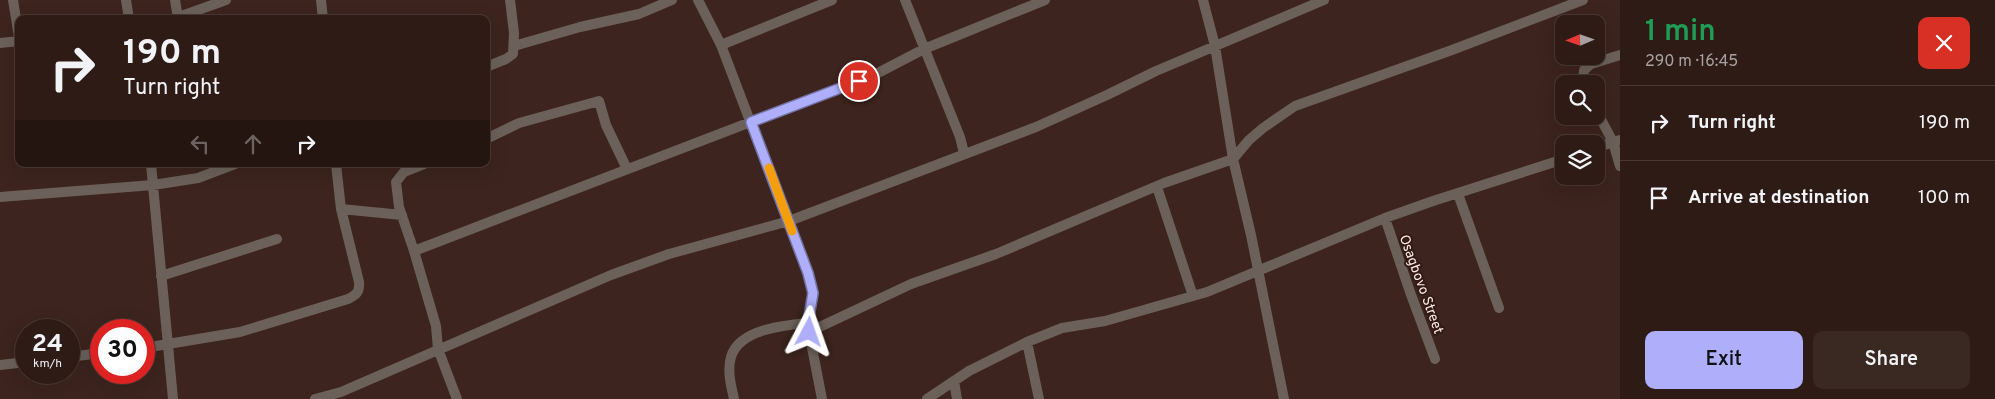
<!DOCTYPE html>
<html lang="en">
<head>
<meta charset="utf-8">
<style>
  :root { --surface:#2e1b16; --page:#3a2823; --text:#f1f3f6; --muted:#a7a1a1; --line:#493935; --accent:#aeaefa }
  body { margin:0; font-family:Overpass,sans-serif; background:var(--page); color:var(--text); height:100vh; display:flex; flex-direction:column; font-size:19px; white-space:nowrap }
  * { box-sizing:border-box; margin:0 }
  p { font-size:16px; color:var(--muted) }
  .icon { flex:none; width:28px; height:28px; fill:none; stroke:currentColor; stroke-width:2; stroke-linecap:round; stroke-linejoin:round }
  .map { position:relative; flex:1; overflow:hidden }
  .sheet { display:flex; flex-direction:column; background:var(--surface); width:375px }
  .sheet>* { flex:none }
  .guide { position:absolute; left:15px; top:15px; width:475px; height:152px; border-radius:10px; box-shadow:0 5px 20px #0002,0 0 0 1px var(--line); background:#2e1b16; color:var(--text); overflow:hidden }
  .needle { width:32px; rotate:268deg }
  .controls { position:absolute; left:1555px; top:15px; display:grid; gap:10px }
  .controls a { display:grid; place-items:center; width:50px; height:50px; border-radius:10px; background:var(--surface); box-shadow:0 5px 20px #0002,0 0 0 1px var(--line); font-size:25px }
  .speed { position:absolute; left:15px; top:319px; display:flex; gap:10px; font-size:25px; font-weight:700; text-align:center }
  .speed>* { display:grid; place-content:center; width:65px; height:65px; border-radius:50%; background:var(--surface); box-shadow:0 5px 20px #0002,0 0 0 1px var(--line); line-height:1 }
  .speed small { font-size:12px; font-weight:400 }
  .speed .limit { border:8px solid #d22; background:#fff; color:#111 }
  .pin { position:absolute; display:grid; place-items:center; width:42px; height:42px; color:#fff; margin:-21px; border:2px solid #fff; border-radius:50%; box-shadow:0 1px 5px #0007 }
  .me { position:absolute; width:55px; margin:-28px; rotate:4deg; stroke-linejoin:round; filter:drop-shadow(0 0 4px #0008) }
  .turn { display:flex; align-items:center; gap:18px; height:105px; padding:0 25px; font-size:22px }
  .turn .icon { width:65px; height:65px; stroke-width:2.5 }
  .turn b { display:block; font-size:35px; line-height:42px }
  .lanes { display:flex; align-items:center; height:48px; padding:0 25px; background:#0003; justify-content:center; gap:25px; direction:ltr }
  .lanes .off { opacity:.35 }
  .round { display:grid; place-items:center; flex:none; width:52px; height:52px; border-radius:10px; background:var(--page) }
  .overview { display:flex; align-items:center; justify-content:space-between; height:85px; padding:0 25px }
  h1 { font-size:30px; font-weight:600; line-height:38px; color:#1e9e55 }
  .button { display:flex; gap:10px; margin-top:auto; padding:10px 25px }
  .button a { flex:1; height:58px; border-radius:10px; background:var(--accent); color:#111; font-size:20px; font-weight:600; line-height:58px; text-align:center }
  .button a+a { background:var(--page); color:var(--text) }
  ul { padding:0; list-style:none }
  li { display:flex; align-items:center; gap:15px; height:75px; padding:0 25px; border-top:1px solid var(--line) }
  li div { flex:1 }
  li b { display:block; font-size:19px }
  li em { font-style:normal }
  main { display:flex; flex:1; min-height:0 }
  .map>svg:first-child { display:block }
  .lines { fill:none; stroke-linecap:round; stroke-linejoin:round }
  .minor { stroke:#6c615a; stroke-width:10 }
  .route-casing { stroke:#7171a2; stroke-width:12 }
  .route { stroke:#aeaefa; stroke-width:9 }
  .slow { stroke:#f59e0b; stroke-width:9 }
  .labels { text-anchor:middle; stroke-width:4; stroke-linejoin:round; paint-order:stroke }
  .street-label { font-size:14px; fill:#fdebe7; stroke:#321a15 }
</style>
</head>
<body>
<main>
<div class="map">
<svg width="1620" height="399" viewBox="0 0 1620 399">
  <rect width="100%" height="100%" fill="#3d241e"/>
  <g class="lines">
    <path class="minor" d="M 13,0 L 19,37
      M 126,0 L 129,19
      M 175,0 L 178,18
      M 321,0 L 323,19
      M 698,0 L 721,45 L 808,273 L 813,293 L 808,323
      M 905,0 L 960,137 L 964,153
      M 1203,0 L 1215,46 L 1233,159 L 1251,235 L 1284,399
      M 173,19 L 226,0
      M 0,43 L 19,41
      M 721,45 L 832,0
      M 514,46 L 580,27 L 639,14 L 672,0
      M 486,67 L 506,59 L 513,54 L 514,33 L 510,0
      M 1583,84 L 1584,70 L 1591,64 L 1620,55
      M 1596,110 L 1613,142 L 1620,140
      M 486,139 L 519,123 L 599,101 L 606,125 L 627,169
      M 1596,148 L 1613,142 L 1620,166
      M 151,164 L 173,399
      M 424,164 L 404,172 L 396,182 L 399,207 L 414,251 L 876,74 L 924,49 L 1045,0
      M 1157,187 L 1193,296
      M 1458,194 L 1499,308
      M 0,197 L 153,185 L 198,178 L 235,164
      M 341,209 L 402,215
      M 1385,218 L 1410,292 L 1435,359
      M 414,251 L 436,326 L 438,349 L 457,399
      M 161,276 L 277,239
      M 1027,342 L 1039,399
      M 144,348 L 240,332 L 348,299 C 356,295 360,292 359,282 L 341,209 L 336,164
      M 69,357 L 101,353
      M 0,365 L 26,362
      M 954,381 L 957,399
      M 315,399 L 341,392 L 611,275 L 669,254 L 789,221 L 1036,127 L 1107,95 L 1156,71 L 1324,0
      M 734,399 C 731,386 727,370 731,357 C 739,329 785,325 808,323 L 809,327
      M 822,399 L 809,332 L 911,284 L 996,254 L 1164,183 L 1233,159 L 1249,140 L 1263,128 L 1295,106 L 1452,50 L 1583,0
      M 927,399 L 969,371 L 1027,342 L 1062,328 L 1105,321 L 1207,292 L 1385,218 L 1433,201 L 1564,159"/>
  </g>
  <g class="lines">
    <defs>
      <path id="route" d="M 809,332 L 808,323 L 813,293 L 808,273 L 751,122 L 859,81"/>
    </defs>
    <use href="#route" class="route-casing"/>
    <use href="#route" class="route"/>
    <path class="slow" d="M 769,168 L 792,231"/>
  </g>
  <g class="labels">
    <g class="street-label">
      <text transform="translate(1422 284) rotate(70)" y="5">Osagbovo Street</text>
    </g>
  </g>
</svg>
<div class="controls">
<a><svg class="needle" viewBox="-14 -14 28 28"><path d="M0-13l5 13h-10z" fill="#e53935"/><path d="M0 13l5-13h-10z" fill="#a7a1a1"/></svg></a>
<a><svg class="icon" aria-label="search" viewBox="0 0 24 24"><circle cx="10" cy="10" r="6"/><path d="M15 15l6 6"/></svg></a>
<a><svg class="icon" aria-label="layers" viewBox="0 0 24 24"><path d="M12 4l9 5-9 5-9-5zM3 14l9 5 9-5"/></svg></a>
</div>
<div class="speed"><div>24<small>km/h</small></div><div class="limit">30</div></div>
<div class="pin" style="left:859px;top:81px;background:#d93025"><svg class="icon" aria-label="arrive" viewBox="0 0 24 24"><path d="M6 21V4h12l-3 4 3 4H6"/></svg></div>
<svg class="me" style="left:809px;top:332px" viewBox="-20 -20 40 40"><path d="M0-17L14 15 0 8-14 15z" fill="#aeaefa" stroke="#fff" stroke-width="4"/></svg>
<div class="guide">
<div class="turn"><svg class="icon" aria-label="right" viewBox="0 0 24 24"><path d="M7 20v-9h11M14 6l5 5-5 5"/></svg><div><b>190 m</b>Turn right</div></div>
<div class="lanes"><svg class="icon off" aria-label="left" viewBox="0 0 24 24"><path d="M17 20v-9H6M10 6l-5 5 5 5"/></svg><svg class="icon off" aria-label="ahead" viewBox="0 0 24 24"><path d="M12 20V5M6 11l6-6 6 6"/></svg><svg class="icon" aria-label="right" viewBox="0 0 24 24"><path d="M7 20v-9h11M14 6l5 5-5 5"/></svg></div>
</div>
</div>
<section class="sheet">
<div class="overview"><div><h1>1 min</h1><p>290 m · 16:45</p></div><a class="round" style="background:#d93025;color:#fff"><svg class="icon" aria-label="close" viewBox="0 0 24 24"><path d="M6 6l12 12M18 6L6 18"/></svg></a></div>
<ul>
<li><svg class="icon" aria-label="right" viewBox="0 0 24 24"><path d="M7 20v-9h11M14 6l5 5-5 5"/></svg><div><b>Turn right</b></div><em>190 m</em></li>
<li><svg class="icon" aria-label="arrive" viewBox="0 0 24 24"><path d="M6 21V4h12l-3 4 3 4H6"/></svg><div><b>Arrive at destination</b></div><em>100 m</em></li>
</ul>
<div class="button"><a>Exit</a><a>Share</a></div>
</section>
</main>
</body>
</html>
